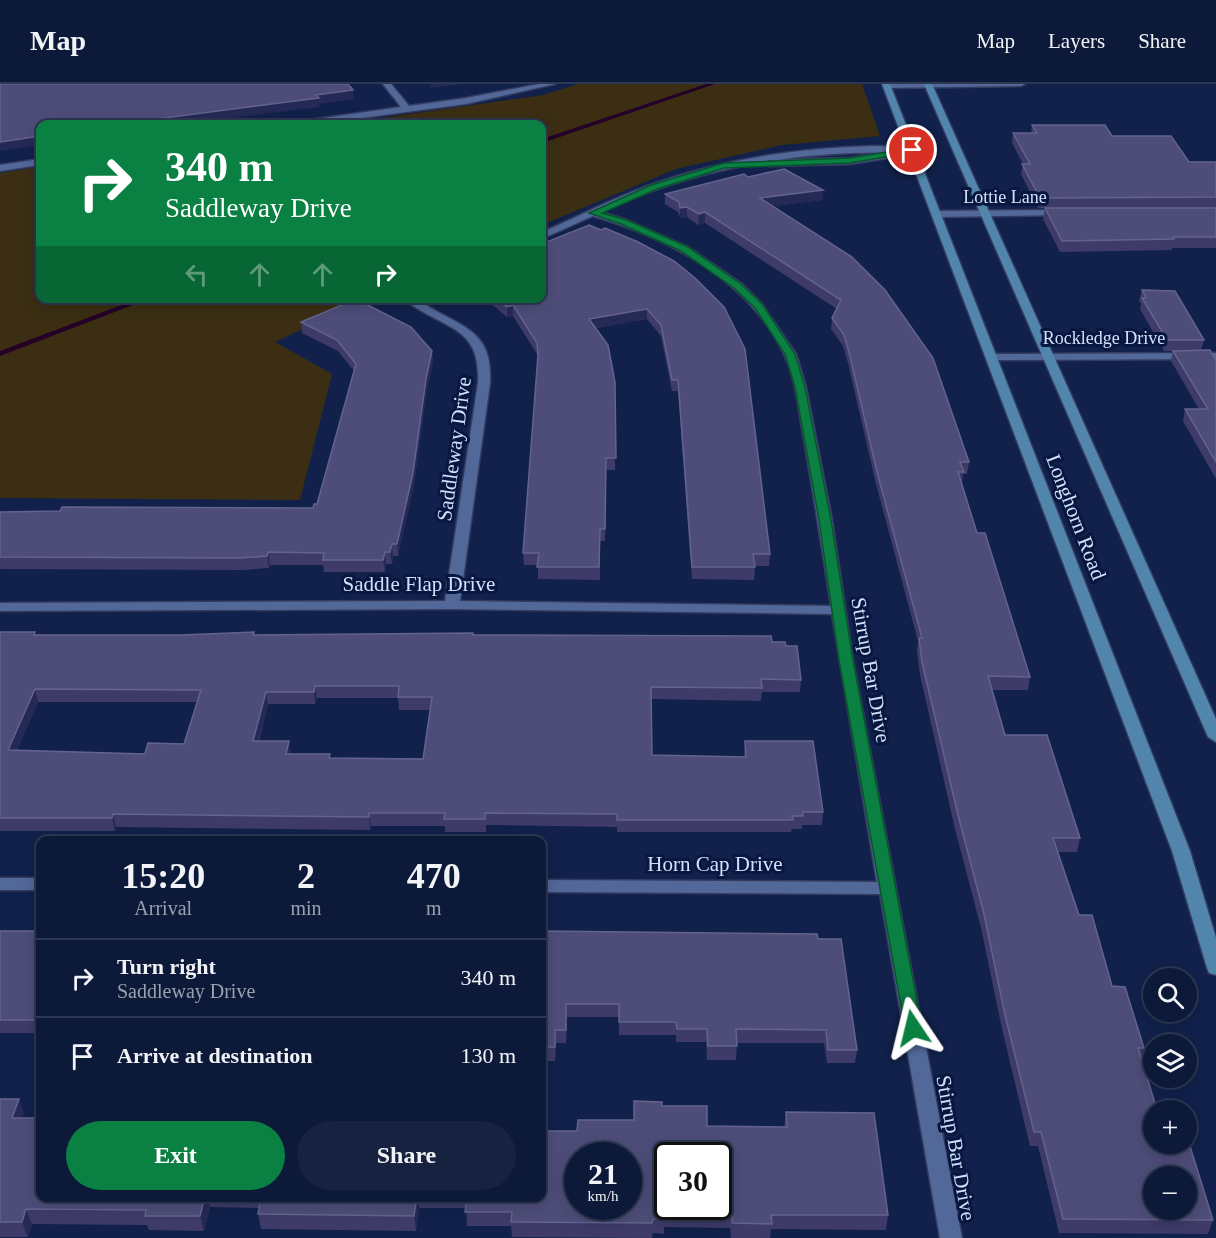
<!DOCTYPE html>
<html lang="en">
<head>
<meta charset="utf-8">
<style>
  :root { --surface:#0d1938; --page:#162240; --text:#f1f3f6; --muted:#9aa0ae; --line:#2d3853; --accent:#0b8043 }
  body { margin:0; font-family:"Times New Roman",serif; background:var(--page); color:var(--text); height:100vh; display:flex; flex-direction:column; font-size:22px; white-space:nowrap }
  * { box-sizing:border-box; margin:0 }
  p { font-size:20px; color:var(--muted) }
  .icon { flex:none; width:33px; height:33px; fill:none; stroke:currentColor; stroke-width:2; stroke-linecap:round; stroke-linejoin:round }
  .map { position:relative; flex:1; overflow:hidden }
  .side { position:absolute; left:36px; top:752px; width:510px; height:366px; display:flex; flex-direction:column; background:var(--surface); border-radius:12px; box-shadow:0 3px 15px #0003,0 0 0 2px var(--line) }
  .side>* { flex:none }
  .top-card { position:absolute; left:36px; top:36px; width:510px; height:183px; border-radius:12px; box-shadow:0 3px 15px #0003,0 0 0 2px var(--line); background:#0b8043; color:#fff; overflow:hidden }
  .buttons { position:absolute; left:1143px; top:884px; display:grid; gap:12px }
  .buttons a { display:grid; place-items:center; width:54px; height:54px; border-radius:50%; background:var(--surface); box-shadow:0 3px 15px #0003,0 0 0 2px var(--line); font-size:30px }
  .speed { position:absolute; left:564px; top:1058px; display:flex; gap:12px; font-size:30px; font-weight:700; text-align:center }
  .speed>* { display:grid; place-content:center; width:78px; height:78px; border-radius:50%; background:var(--surface); box-shadow:0 3px 15px #0003,0 0 0 2px var(--line); line-height:1 }
  .speed small { font-size:15px; font-weight:400 }
  .speed .limit { border:3px solid #111; border-radius:9px; background:#fff; color:#111 }
  .pin { position:absolute; display:grid; place-items:center; width:51px; height:51px; color:#fff; margin:-26px; border:3px solid #fff; border-radius:50%; box-shadow:0 2px 6px #0007 }
  .me { position:absolute; width:66px; margin:-33px; rotate:350deg; stroke-linejoin:round; filter:drop-shadow(0 0 4px #0008) }
  .turn { display:flex; align-items:center; gap:21px; height:126px; padding:0 30px; font-size:27px }
  .turn .icon { width:78px; height:78px; stroke-width:2.5 }
  .turn b { display:block; font-size:42px; line-height:51px }
  .lanes { display:flex; align-items:center; height:57px; padding:0 30px; background:#0003; justify-content:center; gap:30px; direction:ltr }
  .lanes .off { opacity:.35 }
  .eta { display:flex; justify-content:space-evenly; align-items:center; height:102px; text-align:center }
  .eta b { font-size:36px; font-weight:800; line-height:42px }
  .primary-button { display:flex; gap:12px; margin-top:auto; padding:12px 30px }
  .primary-button a { flex:1; height:69px; border-radius:36px; background:var(--accent); color:#fff; font-size:24px; font-weight:800; line-height:69px; text-align:center }
  .primary-button a+a { background:var(--page); color:var(--text) }
  ul { padding:0; list-style:none }
  li { display:flex; align-items:center; gap:18px; height:78px; padding:0 30px; border-top:2px solid var(--line) }
  li div { flex:1 }
  li b { display:block; font-size:22px }
  li em { font-style:normal }
  header { display:flex; align-items:center; gap:36px; box-sizing:border-box; height:84px; padding:0 30px; background:var(--surface); border-bottom:2px solid var(--line) }
  header strong { font-size:28px }
  nav { display:flex; gap:33px; margin-inline-start:auto; font-size:21px }
  .map>svg:first-child { display:block }
  .green { fill:#3b2e13 }
  .lines { fill:none; stroke-linecap:round; stroke-linejoin:round }
  .stream { fill:#250128; fill-rule:evenodd }
  .minor-casing { stroke:#333b60; stroke-width:3 }
  .tertiary-casing { stroke:#333b60; stroke-width:3 }
  .secondary-casing { stroke:#333b60; stroke-width:3 }
  .minor { fill:#526898; fill-rule:evenodd }
  .tertiary { fill:#526898; fill-rule:evenodd }
  .secondary { fill:#5185ab; fill-rule:evenodd }
  .wall { fill:#3e3b69; fill-rule:evenodd }
  .shaded-wall { fill:#252956 }
  .building { fill:#4e4d79; stroke:#63648d; stroke-width:1.5; fill-rule:evenodd }
  .route { fill:#0b8043; stroke:#07532c; stroke-width:1.5 }
  .labels { text-anchor:middle; stroke-width:6; stroke-linejoin:round; paint-order:stroke }
  .far-street-label { font-size:18px; fill:#d3e0fc; stroke:#081740 }
  .street-label { font-size:21px; fill:#d3e0fc; stroke:#081740 }
</style>
</head>
<body>
<header>
<strong>Map</strong>
<nav><a>Map</a><a>Layers</a><a>Share</a></nav>
</header>
<div class="map">
<svg width="1216" height="1154" viewBox="0 0 1216 1154">
  <rect width="100%" height="100%" fill="#11214b"/>
  <path class="green" d="M 578,0 L 862,0 L 880,52 L 782,61 L 676,85 L 542,141 L 542,40 L 339,40 L 543,11 Z
    M 40,83 L 40,214 L 368,215 L 275,258 L 332,290 L 300,416 L 0,414 L 0,89 Z"/>
  <g class="lines">
    <path class="stream" d="M 706,0 L 715,0 L 542,59 L 542,55 Z
      M 140,214 L 151,214 L 0,272 L 0,267 Z"/>
    <defs>
      <path id="minor" d="M 383,0 L 391,0 L 409,22 L 466,14 L 539,0 L 555,0 L 466,20 L 317,40 L 298,40 L 302,37 L 401,23 Z
        M 874,62 L 912,63 L 917,66 L 912,69 C 804,65 700,82 601,128 L 627,136 L 688,163 L 742,200 L 762,220 L 796,270 L 806,303 L 832,436 L 853,576 L 962,1154 L 940,1154 L 880,810 L 542,808 L 542,796 L 877,798 L 832,530 L 452,525 L 0,527 L 0,519 L 445,517 L 478,299 C 481,243 447,246 409,219 L 408,214 L 419,214 C 423,220 431,224 438,228 C 474,247 492,255 490,299 L 460,517 L 831,522 C 822,464 813,407 803,350 C 798,324 796,294 784,270 C 749,196 668,154 593,132 L 546,153 L 542,154 L 542,148 C 578,133 613,114 650,101 C 723,75 797,64 874,62 Z
        M 891,68 L 896,71 L 894,73 L 850,80 L 769,82 L 764,79 L 769,76 L 850,74 Z
        M 40,75 L 40,81 L 0,87 L 0,81 Z
        M 1063,126 L 1068,129 L 1066,131 L 937,133 L 932,130 L 937,127 Z
        M 1216,269 L 1216,275 L 992,276 L 986,273 L 992,270 Z
        M 0,794 L 40,794 L 40,806 L 0,806 Z"/>
      <path id="tertiary" d="M 884,0 L 1025,0 L 1021,2 L 887,4 L 883,2 Z"/>
      <path id="secondary" d="M 882,0 L 890,0 L 1190,767 L 1216,854 L 1216,891 L 1209,889 L 1207,884 L 1172,767 Z
        M 924,0 L 932,0 L 1216,635 L 1216,658 L 1208,653 Z"/>
    </defs>
    <use href="#minor" class="minor-casing"/>
    <use href="#tertiary" class="tertiary-casing"/>
    <use href="#secondary" class="secondary-casing"/>
    <use href="#minor" class="minor"/>
    <use href="#tertiary" class="tertiary"/>
    <use href="#secondary" class="secondary"/>
  </g>
  <path class="wall" d="M 1032,41 L 1112,52 L 1189,78 L 1216,78 L 1216,164 L 1172,164 L 1172,166 L 1060,168 L 1043,135 L 1045,124 L 1038,124 L 1021,90 L 1023,80 L 1012,59 L 1013,49 L 1031,49 Z
    M 748,93 L 823,106 L 822,116 L 773,122 L 969,378 L 967,390 L 963,390 L 962,400 L 977,449 L 1030,593 L 1028,606 L 992,606 L 1005,651 L 1080,754 L 1077,768 L 1058,768 L 1079,831 L 1112,902 L 1144,964 L 1141,974 L 1154,1059 L 1213,1136 L 1208,1150 L 1059,1149 L 1038,1062 L 1030,1062 L 1002,945 L 981,844 L 955,745 L 920,591 L 917,567 L 918,557 L 876,400 L 848,279 L 843,262 L 831,245 L 832,234 L 837,225 L 705,139 L 698,141 L 687,133 L 680,134 L 678,128 L 665,120 L 665,110 Z
    M 601,146 L 638,158 L 770,470 L 769,482 L 755,482 L 754,496 L 692,495 L 678,307 L 672,307 L 661,252 L 647,235 L 596,244 L 615,298 L 615,386 L 606,386 L 605,457 L 600,457 L 600,496 L 538,495 L 538,481 L 524,481 L 523,469 L 538,276 L 537,270 L 513,232 L 507,233 L 484,214 L 542,214 L 544,159 Z
    M 1142,206 L 1204,256 L 1201,266 L 1216,277 L 1216,395 L 1183,337 L 1185,325 L 1199,325 L 1171,277 L 1173,267 L 1164,267 L 1140,225 L 1141,220 L 1139,217 Z
    M 301,238 L 432,267 L 433,278 L 427,306 L 414,400 L 398,472 L 393,472 L 392,480 L 386,480 L 385,488 L 324,488 L 323,481 L 270,481 L 269,484 L 242,486 L 0,485 L 0,428 L 313,424 L 317,420 L 354,287 L 338,267 L 302,249 Z
    M 0,548 L 35,548 L 35,551 L 181,551 L 254,548 L 255,551 L 473,551 L 772,558 L 786,562 L 801,596 L 800,608 L 762,608 L 761,617 L 651,615 L 652,671 L 744,673 L 745,657 L 823,728 L 822,741 L 802,741 L 802,745 L 792,745 L 791,748 L 617,748 L 617,743 L 486,741 L 486,748 L 445,748 L 445,742 L 371,742 L 370,746 L 116,743 L 115,747 L 0,747 ZM 317,614 L 398,614 L 399,626 L 430,626 L 423,675 L 330,674 L 330,670 L 290,670 L 259,657 L 268,620 L 315,620 ZM 38,618 L 197,618 L 184,660 L 145,670 L 17,666 Z
    M 0,847 L 40,847 L 40,949 L 0,949 Z
    M 542,847 L 818,855 L 857,966 L 855,979 L 827,979 L 824,959 L 737,959 L 736,976 L 707,976 L 706,958 L 676,958 L 676,951 L 619,951 L 619,933 L 567,933 L 566,959 L 556,959 L 555,977 L 542,977 Z
    M 0,1015 L 19,1015 L 24,1029 L 22,1034 L 40,1113 L 542,1113 L 577,1047 L 634,1036 L 662,1022 L 707,1042 L 784,1043 L 786,1028 L 888,1131 L 886,1146 L 771,1145 L 770,1154 L 731,1154 L 730,1144 L 664,1143 L 664,1150 L 653,1149 L 652,1154 L 512,1153 L 511,1142 L 467,1142 L 466,1124 L 419,1124 L 416,1147 L 261,1145 L 258,1130 L 259,1124 L 210,1123 L 204,1147 L 149,1146 L 147,1141 L 32,1140 L 28,1153 L 0,1153 Z"/>
  <path class="shaded-wall" d="M 431,0 L 461,0 L 431,4 Z
    M 353,6 L 354,15 L 319,20 L 320,23 L 184,40 L 119,40 Z
    M 40,52 L 40,61 L 0,67 L 0,58 Z
    M 823,106 L 822,116 L 759,124 L 760,114 Z
    M 687,123 L 687,133 L 680,134 L 680,124 Z
    M 705,128 L 705,139 L 698,141 L 699,130 Z
    M 513,221 L 513,232 L 507,233 L 507,223 Z
    M 647,225 L 647,235 L 589,245 L 589,235 Z
    M 432,267 L 433,278 L 427,306 L 414,400 L 398,472 L 397,460 L 426,295 Z
    M 392,460 L 393,472 L 392,480 L 390,468 Z
    M 268,468 L 270,481 L 269,484 L 267,472 Z
    M 385,468 L 386,480 L 385,488 L 383,476 Z
    M 315,602 L 317,614 L 315,620 L 314,608 Z
    M 35,605 L 38,618 L 11,679 L 8,666 Z
    M 266,608 L 268,620 L 255,669 L 253,657 Z
    M 289,657 L 291,669 L 288,683 L 286,670 Z
    M 369,729 L 371,742 L 370,746 L 369,733 Z
    M 113,730 L 116,743 L 115,747 L 112,734 Z
    M 19,1015 L 24,1029 L 17,1049 L 12,1034 Z
    M 205,1113 L 207,1113 L 210,1123 L 204,1147 L 200,1132 Z
    M 417,1113 L 419,1124 L 416,1147 L 414,1132 Z
    M 26,1125 L 32,1140 L 28,1153 L 22,1138 Z"/>
  <path class="building" d="M 0,0 L 348,0 L 353,6 L 316,11 L 319,14 L 210,28 L 119,40 L 40,40 L 40,52 L 0,58 Z
    M 1032,41 L 1105,41 L 1112,52 L 1171,52 L 1189,78 L 1216,78 L 1216,113 L 1040,114 L 1022,80 L 1030,80 L 1013,49 L 1037,49 Z
    M 784,85 L 823,106 L 760,114 L 852,173 L 885,206 L 933,274 L 969,378 L 960,378 L 964,388 L 958,388 L 977,449 L 985,449 L 1030,593 L 988,592 L 1005,651 L 1047,651 L 1080,754 L 1053,754 L 1079,831 L 1092,831 L 1112,902 L 1125,903 L 1144,964 L 1138,964 L 1157,1026 L 1154,1026 L 1154,1059 L 1189,1059 L 1213,1136 L 1063,1135 L 1041,1048 L 1034,1048 L 1005,931 L 984,830 L 958,731 L 922,578 L 919,554 L 922,554 L 877,388 L 849,268 L 844,251 L 832,234 L 841,216 L 705,128 L 699,130 L 687,123 L 680,124 L 679,118 L 665,110 L 744,90 L 748,93 ZM 1154,1092 L 1186,1092 L 1186,1125 L 1154,1125 Z
    M 1045,124 L 1216,124 L 1216,153 L 1173,153 L 1174,155 L 1062,157 Z
    M 589,141 L 601,146 L 605,144 L 638,158 L 674,177 L 695,194 L 724,223 L 745,265 L 770,470 L 753,470 L 755,483 L 692,483 L 678,296 L 672,296 L 661,241 L 647,225 L 589,235 L 608,261 L 615,298 L 616,374 L 606,374 L 605,445 L 600,445 L 599,483 L 537,483 L 539,469 L 523,469 L 538,271 L 537,259 L 513,221 L 507,223 L 496,214 L 542,214 L 542,164 L 548,161 L 544,159 Z
    M 1142,206 L 1175,207 L 1204,256 L 1167,256 L 1142,214 L 1146,214 Z
    M 356,215 L 411,243 L 432,267 L 426,295 L 413,389 L 397,460 L 392,460 L 390,468 L 385,468 L 383,476 L 323,476 L 324,469 L 268,468 L 267,472 L 240,474 L 0,473 L 0,428 L 60,427 L 62,423 L 313,424 L 314,420 L 317,420 L 356,280 L 337,256 L 301,238 Z
    M 1210,266 L 1216,277 L 1216,378 L 1185,325 L 1208,325 L 1173,267 Z
    M 0,548 L 35,548 L 34,551 L 181,551 L 254,548 L 253,551 L 473,549 L 473,551 L 771,552 L 772,558 L 785,558 L 786,562 L 797,562 L 801,596 L 761,595 L 762,604 L 651,603 L 652,671 L 746,673 L 745,657 L 813,657 L 823,728 L 803,728 L 803,732 L 792,732 L 793,736 L 617,736 L 617,730 L 485,729 L 485,735 L 444,735 L 445,729 L 369,729 L 369,733 L 113,730 L 112,734 L 0,734 ZM 315,602 L 399,602 L 398,613 L 432,613 L 423,675 L 329,674 L 330,670 L 286,670 L 289,657 L 253,657 L 266,608 L 314,608 ZM 35,605 L 201,606 L 184,660 L 148,659 L 145,670 L 8,666 Z
    M 0,847 L 40,847 L 40,936 L 0,936 Z
    M 542,847 L 817,850 L 818,855 L 841,855 L 857,966 L 828,966 L 826,946 L 736,945 L 737,962 L 708,962 L 707,945 L 677,945 L 676,938 L 619,938 L 619,920 L 566,920 L 566,946 L 555,946 L 555,963 L 542,963 Z
    M 0,1015 L 19,1015 L 12,1034 L 40,1034 L 40,1113 L 205,1113 L 200,1132 L 145,1132 L 146,1126 L 26,1125 L 22,1138 L 0,1138 Z
    M 634,1017 L 662,1018 L 662,1022 L 707,1022 L 707,1042 L 787,1043 L 786,1028 L 874,1029 L 888,1131 L 771,1131 L 772,1140 L 732,1139 L 732,1129 L 664,1129 L 664,1135 L 653,1135 L 652,1139 L 511,1138 L 512,1128 L 465,1128 L 467,1113 L 542,1113 L 542,1047 L 577,1047 L 578,1036 L 634,1036 ZM 578,1071 L 628,1071 L 628,1122 L 578,1122 ZM 668,1071 L 718,1071 L 718,1122 L 668,1122 Z
    M 261,1113 L 417,1113 L 414,1132 L 258,1130 Z"/>
  <path class="route" d="M 912,64 L 915,65 L 915,68 L 850,79 L 724,84 L 657,105 L 602,129 L 627,136 L 688,163 L 741,200 L 762,220 L 795,270 L 805,303 L 831,436 L 853,576 L 922,944 L 920,949 L 913,951 L 907,949 L 905,944 L 839,576 L 819,436 L 795,303 L 785,270 L 755,224 L 734,204 L 681,167 L 621,140 L 589,129 L 651,101 L 724,79 L 850,74 Z"/>
  <g class="labels">
    <g class="far-street-label">
      <text x="1005" y="119">Lottie Lane</text>
      <text x="1104" y="260">Rockledge Drive</text>
    </g>
    <g class="street-label">
      <text transform="translate(454 365) rotate(-82)" y="7">Saddleway Drive</text>
      <text transform="translate(1076 433) rotate(69)" y="7">Longhorn Road</text>
      <text x="419" y="507">Saddle Flap Drive</text>
      <text transform="translate(871 586) rotate(80)" y="7">Stirrup Bar Drive</text>
      <text x="715" y="787">Horn Cap Drive</text>
      <text transform="translate(956 1064) rotate(80)" y="7">Stirrup Bar Drive</text>
    </g>
  </g>
</svg>
<div class="buttons">
<a><svg class="icon" aria-label="search" viewBox="0 0 24 24"><circle cx="10" cy="10" r="6"/><path d="M15 15l6 6"/></svg></a>
<a><svg class="icon" aria-label="layers" viewBox="0 0 24 24"><path d="M12 4l9 5-9 5-9-5zM3 14l9 5 9-5"/></svg></a>
<a>+</a>
<a>−</a>
</div>
<div class="speed"><div>21<small>km/h</small></div><div class="limit">30</div></div>
<div class="pin" style="left:912px;top:66px;background:#d93025"><svg class="icon" aria-label="arrive" viewBox="0 0 24 24"><path d="M6 21V4h12l-3 4 3 4H6"/></svg></div>
<svg class="me" style="left:913px;top:944px" viewBox="-20 -20 40 40"><path d="M0-17L14 15 0 8-14 15z" fill="#0b8043" stroke="#fff" stroke-width="4"/></svg>
<div class="top-card">
<div class="turn"><svg class="icon" aria-label="right" viewBox="0 0 24 24"><path d="M7 20v-9h11M14 6l5 5-5 5"/></svg><div><b>340 m</b>Saddleway Drive</div></div>
<div class="lanes"><svg class="icon off" aria-label="left" viewBox="0 0 24 24"><path d="M17 20v-9H6M10 6l-5 5 5 5"/></svg><svg class="icon off" aria-label="ahead" viewBox="0 0 24 24"><path d="M12 20V5M6 11l6-6 6 6"/></svg><svg class="icon off" aria-label="ahead" viewBox="0 0 24 24"><path d="M12 20V5M6 11l6-6 6 6"/></svg><svg class="icon" aria-label="right" viewBox="0 0 24 24"><path d="M7 20v-9h11M14 6l5 5-5 5"/></svg></div>
</div>
<section class="side">
<div class="eta">
<div><b>15:20</b><p>Arrival</p></div>
<div><b>2</b><p>min</p></div>
<div><b>470</b><p>m</p></div>
</div>
<ul>
<li><svg class="icon" aria-label="right" viewBox="0 0 24 24"><path d="M7 20v-9h11M14 6l5 5-5 5"/></svg><div><b>Turn right</b><p>Saddleway Drive</p></div><em>340 m</em></li>
<li><svg class="icon" aria-label="arrive" viewBox="0 0 24 24"><path d="M6 21V4h12l-3 4 3 4H6"/></svg><div><b>Arrive at destination</b></div><em>130 m</em></li>
</ul>
<div class="primary-button"><a>Exit</a><a>Share</a></div>
</section>
</div>
</body>
</html>
